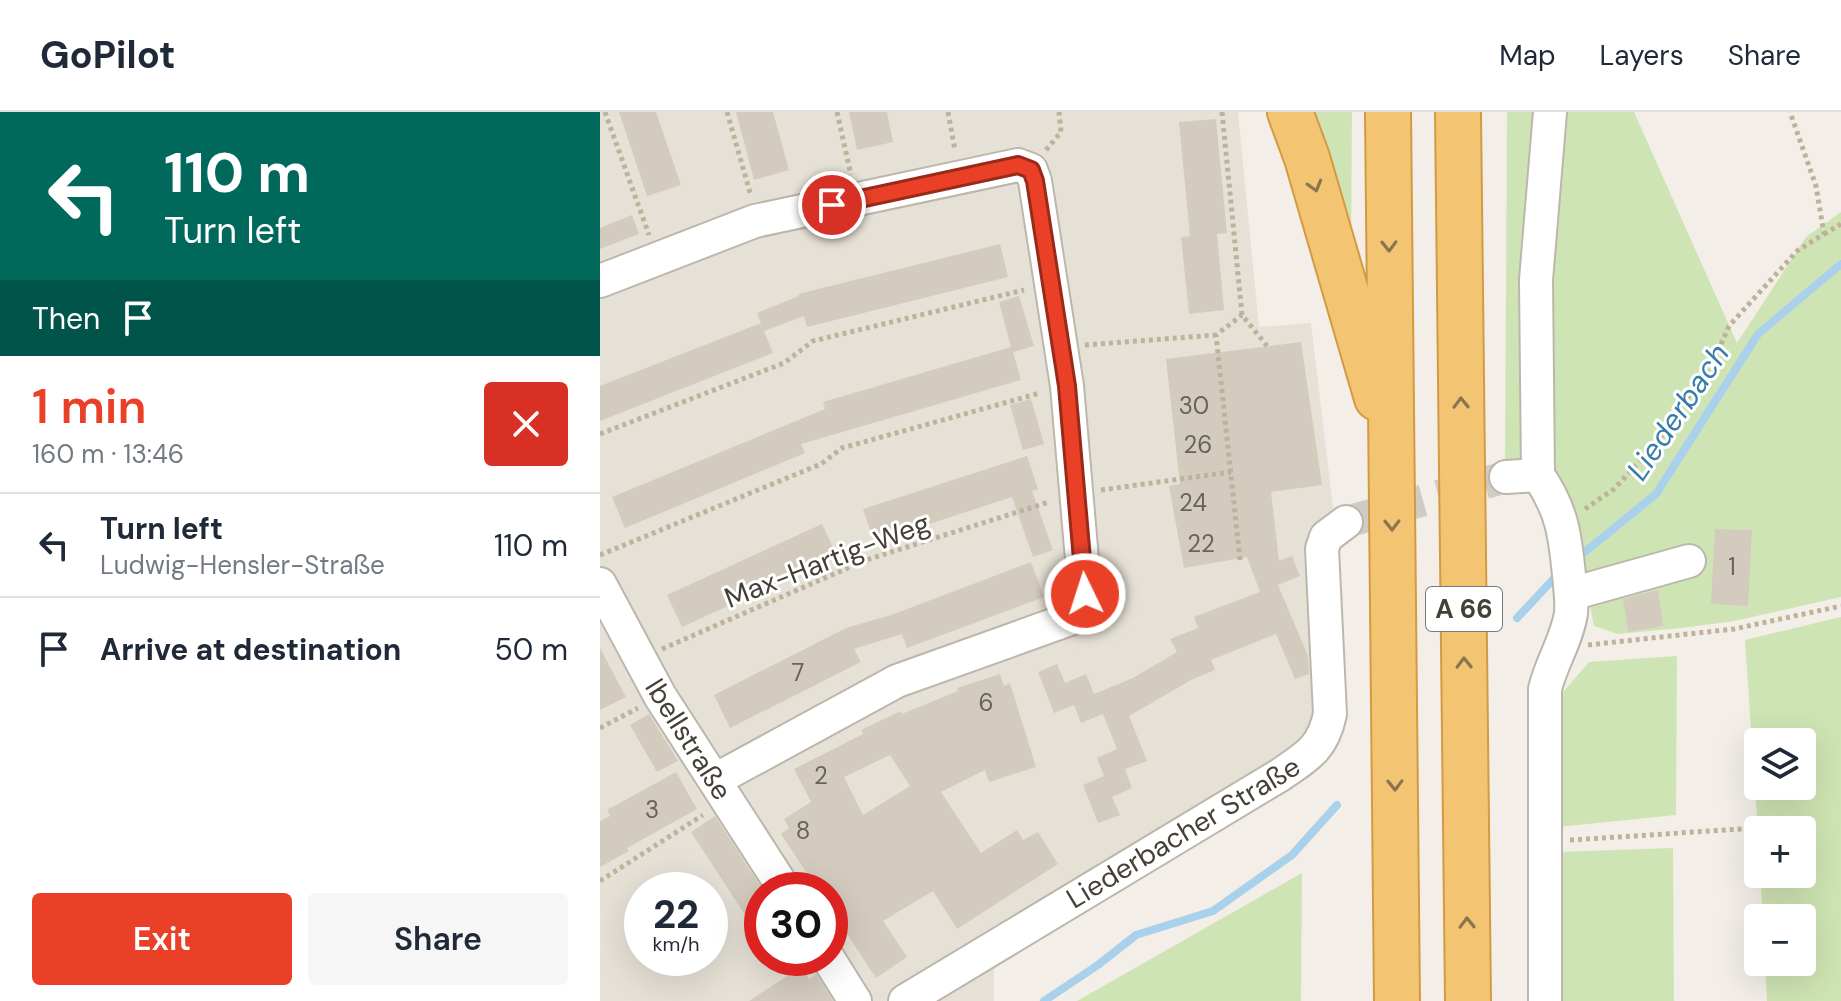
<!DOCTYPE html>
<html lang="en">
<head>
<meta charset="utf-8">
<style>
  :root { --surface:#fff; --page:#f6f6f7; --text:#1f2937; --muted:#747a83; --line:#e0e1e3; --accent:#ea4028 }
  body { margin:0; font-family:"DM Sans",sans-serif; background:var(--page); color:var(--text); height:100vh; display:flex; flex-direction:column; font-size:30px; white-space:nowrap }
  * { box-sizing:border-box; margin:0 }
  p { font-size:26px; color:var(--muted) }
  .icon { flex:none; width:44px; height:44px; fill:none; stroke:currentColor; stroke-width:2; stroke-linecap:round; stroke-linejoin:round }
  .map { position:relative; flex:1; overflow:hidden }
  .panel { display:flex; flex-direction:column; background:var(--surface); width:600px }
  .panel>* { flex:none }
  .banner { background:#00695c; color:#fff; overflow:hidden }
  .tools { position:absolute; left:1144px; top:616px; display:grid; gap:16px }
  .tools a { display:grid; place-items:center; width:72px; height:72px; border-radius:8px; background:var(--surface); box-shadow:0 8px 32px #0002; font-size:40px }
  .speed { position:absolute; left:24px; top:760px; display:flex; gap:16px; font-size:40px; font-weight:700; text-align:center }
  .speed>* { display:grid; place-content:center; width:104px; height:104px; border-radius:50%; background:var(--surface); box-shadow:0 8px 32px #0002; line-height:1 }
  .speed small { font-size:20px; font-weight:400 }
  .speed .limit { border:12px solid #d22; background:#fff; color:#111 }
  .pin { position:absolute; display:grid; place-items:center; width:68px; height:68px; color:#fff; margin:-34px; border:4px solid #fff; border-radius:50%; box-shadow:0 2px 8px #0007 }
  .me { position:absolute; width:88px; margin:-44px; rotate:356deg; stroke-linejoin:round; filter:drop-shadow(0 0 6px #0008) }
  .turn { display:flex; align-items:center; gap:28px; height:168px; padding:0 32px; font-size:36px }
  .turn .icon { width:104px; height:104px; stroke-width:2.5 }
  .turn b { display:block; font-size:56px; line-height:68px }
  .then { display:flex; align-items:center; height:76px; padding:0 32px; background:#0003; gap:16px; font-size:30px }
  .round { display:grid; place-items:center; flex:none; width:84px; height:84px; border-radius:8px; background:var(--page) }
  .summary { display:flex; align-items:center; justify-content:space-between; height:136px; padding:0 32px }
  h1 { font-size:48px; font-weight:600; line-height:60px; color:var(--accent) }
  .button { display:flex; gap:16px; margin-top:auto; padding:16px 32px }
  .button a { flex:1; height:92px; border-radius:8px; background:var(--accent); color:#fff; font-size:32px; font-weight:600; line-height:92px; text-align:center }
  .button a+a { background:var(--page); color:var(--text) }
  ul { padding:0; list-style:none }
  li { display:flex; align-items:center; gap:24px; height:104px; padding:0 32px; border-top:2px solid var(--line) }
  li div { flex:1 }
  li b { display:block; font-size:30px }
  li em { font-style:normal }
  header { display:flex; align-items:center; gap:48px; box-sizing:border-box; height:112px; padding:0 40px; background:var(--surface); border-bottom:2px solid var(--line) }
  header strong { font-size:38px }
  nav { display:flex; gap:44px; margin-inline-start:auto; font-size:28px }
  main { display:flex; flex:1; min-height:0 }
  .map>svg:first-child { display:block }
  .residential { fill:#e6e1d6; fill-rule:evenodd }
  .green { fill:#cfe4b4; fill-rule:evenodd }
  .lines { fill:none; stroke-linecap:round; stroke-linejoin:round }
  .stream { stroke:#a9d1eb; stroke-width:8 }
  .building { fill:#d3cbbe; fill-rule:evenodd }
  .minor-tunnel { stroke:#d0ccc5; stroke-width:32; stroke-dasharray:32 16; stroke-linecap:butt }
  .minor-casing { stroke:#bdb7ab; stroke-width:36 }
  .highway-casing { stroke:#d29a43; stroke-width:48 }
  .path { stroke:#beb29d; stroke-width:5; stroke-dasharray:4 4; stroke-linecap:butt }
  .minor { stroke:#fff; stroke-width:32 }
  .highway { stroke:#f3c573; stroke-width:44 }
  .oneway { stroke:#8b754f }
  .route-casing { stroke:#982a1a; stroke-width:20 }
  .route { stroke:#ea4028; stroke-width:14 }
  .labels { text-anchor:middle; stroke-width:6; stroke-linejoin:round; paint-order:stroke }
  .number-label { font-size:24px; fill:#686359 }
  .shield { fill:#fff; stroke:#7d7973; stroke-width:2 }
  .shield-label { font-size:26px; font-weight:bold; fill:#454037 }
  .street-label { font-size:28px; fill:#454037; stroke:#fff }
  .water-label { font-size:30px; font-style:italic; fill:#387caa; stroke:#fff }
</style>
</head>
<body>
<header>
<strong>GoPilot</strong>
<nav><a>Map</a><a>Layers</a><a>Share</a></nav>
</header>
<main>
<section class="panel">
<div class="banner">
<div class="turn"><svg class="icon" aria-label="left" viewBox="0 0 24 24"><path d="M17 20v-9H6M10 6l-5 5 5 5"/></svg><div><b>110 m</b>Turn left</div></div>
<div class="then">Then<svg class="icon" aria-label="arrive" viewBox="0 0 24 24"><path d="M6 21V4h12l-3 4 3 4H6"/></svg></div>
</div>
<div class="summary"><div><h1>1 min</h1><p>160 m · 13:46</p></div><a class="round" style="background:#d93025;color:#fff"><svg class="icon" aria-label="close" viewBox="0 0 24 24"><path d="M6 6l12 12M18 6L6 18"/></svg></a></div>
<ul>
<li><svg class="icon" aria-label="left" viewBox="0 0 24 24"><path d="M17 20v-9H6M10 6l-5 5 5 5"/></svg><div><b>Turn left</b><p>Ludwig-Hensler-Straße</p></div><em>110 m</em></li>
<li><svg class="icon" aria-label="arrive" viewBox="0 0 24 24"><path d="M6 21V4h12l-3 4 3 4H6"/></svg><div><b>Arrive at destination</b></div><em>50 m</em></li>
</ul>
<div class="button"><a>Exit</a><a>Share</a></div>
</section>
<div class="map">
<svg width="1241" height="889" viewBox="0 0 1241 889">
  <rect width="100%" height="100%" fill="#f3efe8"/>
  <path class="residential" d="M 0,0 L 638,0 L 659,215 L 711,211 L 733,395 L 723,639 L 394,833 L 394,889 L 0,889 ZM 42,778 L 110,778 L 110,846 L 42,846 ZM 162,778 L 230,778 L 230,846 L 162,846 Z"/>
  <path class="green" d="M 708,0 L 752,0 L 751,141 Z
    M 907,0 L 950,0 L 934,342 L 905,352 Z
    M 963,0 L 1034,0 L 1137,231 L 1206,125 L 1241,100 L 1241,485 L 1134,509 L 1082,516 L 1017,522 L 994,514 L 984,465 L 950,354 L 949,170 Z
    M 1241,505 L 1241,889 L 1167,889 L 1165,850 L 1202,850 L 1202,806 L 1163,806 L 1160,762 L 1202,762 L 1202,718 L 1158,718 L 1158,722 L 1145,528 ZM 1202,630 L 1202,674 L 1158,674 L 1158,630 Z
    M 1077,544 L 1076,703 L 958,715 L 956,588 L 989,550 Z
    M 1073,736 L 1074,889 L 958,889 L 957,740 Z
    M 702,761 L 701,889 L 477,889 Z"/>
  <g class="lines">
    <path class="stream" d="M 975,448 L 1056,382 L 1158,222 L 1241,152
      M 917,506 L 961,459
      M 444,889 L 498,853 L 536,823 L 613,799 L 692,743 L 737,693"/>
  </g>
  <path class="building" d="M 19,0 L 56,0 L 81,73 L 47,84 Z
    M 136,0 L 173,0 L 189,58 L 154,68 Z
    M 249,0 L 287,0 L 293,30 L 257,38 Z
    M 616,7 L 627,121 L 617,122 L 624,198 L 589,202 L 581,125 L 590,124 L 579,10 Z
    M 32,103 L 39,122 L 0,137 L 0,116 Z
    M 400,132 L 408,165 L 207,215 L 204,204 L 164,219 L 173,241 L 0,309 L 0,274 L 161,211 L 162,214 L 157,201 L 199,184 L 198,182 Z
    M 419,184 L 434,234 L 413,240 L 421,268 L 201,332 L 205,341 L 25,416 L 12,385 L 225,297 L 223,290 L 411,235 L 399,190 Z
    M 701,230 L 722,373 L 671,380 L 679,449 L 692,444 L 700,464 L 678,473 L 708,544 L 709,562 L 695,567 L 676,522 L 611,548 L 615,558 L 593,567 L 529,604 L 547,649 L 525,657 L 532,676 L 512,685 L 520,703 L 498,711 L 483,673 L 504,664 L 497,646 L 517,637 L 503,602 L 481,611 L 474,593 L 454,601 L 438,560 L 457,552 L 465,571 L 486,562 L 494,582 L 533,566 L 577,540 L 570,527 L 598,516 L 594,505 L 660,480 L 647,445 L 584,456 L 569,374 L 580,372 L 566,247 Z
    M 431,287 L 444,332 L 423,338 L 410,293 Z
    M 427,344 L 438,377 L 432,379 L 453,438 L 433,445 L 412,385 L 274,430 L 263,397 Z
    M 222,412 L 237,444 L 82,515 L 67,483 Z
    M 1115,417 L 1152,418 L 1148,494 L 1111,492 Z
    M 431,450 L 444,485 L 307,536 L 302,522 L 254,537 L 261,550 L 130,616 L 114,583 L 246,516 L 294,502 Z
    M 1058,478 L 1063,514 L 1028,520 L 1023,487 Z
    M 0,536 L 26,585 L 0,598 Z
    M 400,562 L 404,574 L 410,571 L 436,655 L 389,670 L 385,658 L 341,680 L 381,741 L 417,718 L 423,728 L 438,720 L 458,752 L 357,817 L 333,779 L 283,809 L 307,845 L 276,866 L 230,796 L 230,778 L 218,778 L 181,722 L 189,716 L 184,707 L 211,690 L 194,657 L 263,622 L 261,618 L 301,599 L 302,602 L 358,579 L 357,576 ZM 290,643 L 310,674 L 263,703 L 244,665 Z
    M 49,602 L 78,649 L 57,660 L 30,613 Z
    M 76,660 L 97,697 L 27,736 L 29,739 L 0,755 L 0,709 L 10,704 L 7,698 Z
    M 115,704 L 162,777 L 162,829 L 91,720 Z
    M 201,855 L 209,867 L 216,862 L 233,889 L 149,889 Z"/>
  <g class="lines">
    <path class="minor-tunnel" d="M 746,410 L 906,365"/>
    <defs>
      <path id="minor" d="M 0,169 L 155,109 L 418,53 L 431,58 L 435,69 L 467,274 L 485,482 L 470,507 L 297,569 L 115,668
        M 938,363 L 936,168 L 950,0
        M 906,365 L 938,363 C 962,398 965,422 969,463 C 970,475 972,488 971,501 C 967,528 951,551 945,577 L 945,889
        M 0,472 L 60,584 L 185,778
        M 971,482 L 1089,449
        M 228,846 L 255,889
        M 305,889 L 680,663 C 708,644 723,636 730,602 L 722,437 L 726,425 L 746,410"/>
      <path id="highway" d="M 690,0 L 707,46 L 777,286
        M 788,0 L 797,889
        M 858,0 L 868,889"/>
    </defs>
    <use href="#minor" class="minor-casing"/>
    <use href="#highway" class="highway-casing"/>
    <path class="path" d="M 5,0 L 49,123
      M 127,0 L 151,84
      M 237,0 L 251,63
      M 348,0 L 355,38
      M 622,0 L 642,203 L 667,234
      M 446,38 L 461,20 L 459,0
      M 1224,122 L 1241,112
      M 485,233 L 616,223
      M 0,322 L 184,251 L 213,229 L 424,178
      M 501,378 L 631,360
      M 985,397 L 1014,377 L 1054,334 L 1115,246 L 1129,214 L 1197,139 L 1224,122 L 1216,74 L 1190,0
      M 0,443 L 221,352 L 242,336 L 440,281
      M 640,448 L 616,223 L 642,203
      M 988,533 L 1134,517 L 1241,494
      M 62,537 L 266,448 L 449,390
      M 0,616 L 38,596
      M 970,728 L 1158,716
      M 0,769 L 103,703"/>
    <use href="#minor" class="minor"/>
    <use href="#highway" class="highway"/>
  </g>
  <defs><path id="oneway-chevron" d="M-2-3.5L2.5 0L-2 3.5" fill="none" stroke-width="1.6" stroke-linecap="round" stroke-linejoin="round" transform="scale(2)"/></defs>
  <g class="oneway">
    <use href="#oneway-chevron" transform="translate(715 74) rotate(74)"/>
    <use href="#oneway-chevron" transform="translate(789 134) rotate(89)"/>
    <use href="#oneway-chevron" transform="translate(861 291) rotate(-91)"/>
    <use href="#oneway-chevron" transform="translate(792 413) rotate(89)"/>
    <use href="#oneway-chevron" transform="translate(864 551) rotate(-91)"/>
    <use href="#oneway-chevron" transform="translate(795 673) rotate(89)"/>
    <use href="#oneway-chevron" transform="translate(867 811) rotate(-91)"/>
  </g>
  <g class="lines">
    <defs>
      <path id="route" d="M 232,93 L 418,53 L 431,58 L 435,69 L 467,274 L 485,482"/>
    </defs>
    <use href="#route" class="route-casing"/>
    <use href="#route" class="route"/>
  </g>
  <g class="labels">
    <g class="number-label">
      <text x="594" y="302">30</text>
      <text x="598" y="341">26</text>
      <text x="593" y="399">24</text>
      <text x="601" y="440">22</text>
      <text x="1132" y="463">1</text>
      <text x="198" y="569">7</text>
      <text x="386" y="599">6</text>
      <text x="221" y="672">2</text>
      <text x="52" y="706">3</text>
      <text x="203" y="727">8</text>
    </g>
    <rect class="shield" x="826" y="475" width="76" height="44" rx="6"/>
    <g class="shield-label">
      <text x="864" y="506">A 66</text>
    </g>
    <g class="street-label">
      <text transform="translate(227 448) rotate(-21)" y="10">Max-Hartig-Weg</text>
      <text transform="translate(89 627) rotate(58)" y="10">Ibellstraße</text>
      <text transform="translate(583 720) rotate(-31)" y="10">Liederbacher Straße</text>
    </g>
    <g class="water-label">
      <text transform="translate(1078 300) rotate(-56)" y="10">Liederbach</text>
    </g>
  </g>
</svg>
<div class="tools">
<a><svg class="icon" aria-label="layers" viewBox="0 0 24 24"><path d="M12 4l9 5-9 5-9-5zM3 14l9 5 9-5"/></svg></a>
<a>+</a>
<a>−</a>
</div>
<div class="speed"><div>22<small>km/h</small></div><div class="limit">30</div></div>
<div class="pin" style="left:232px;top:93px;background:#d93025"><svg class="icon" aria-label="arrive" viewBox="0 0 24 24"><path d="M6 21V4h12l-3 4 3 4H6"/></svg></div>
<svg class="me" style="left:485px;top:482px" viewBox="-20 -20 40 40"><circle r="17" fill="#ea4028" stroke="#fff" stroke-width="3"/><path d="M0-11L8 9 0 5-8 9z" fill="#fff"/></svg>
</div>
</main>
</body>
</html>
